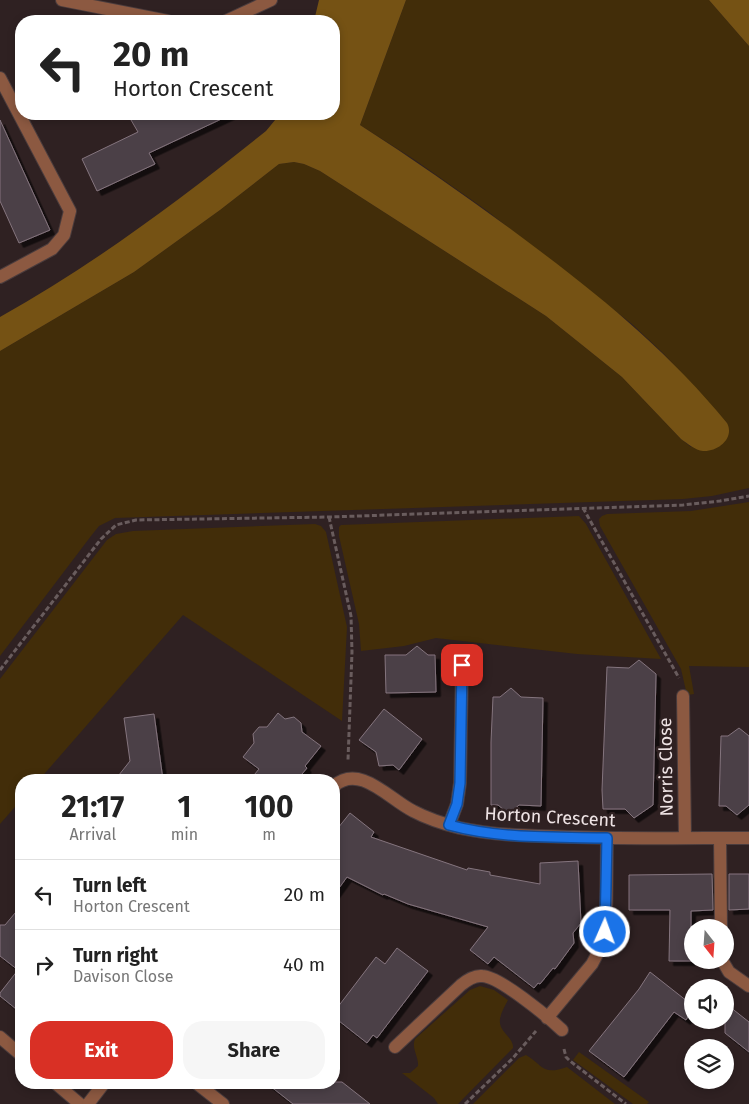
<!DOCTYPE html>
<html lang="en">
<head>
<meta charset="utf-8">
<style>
  :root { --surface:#fff; --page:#f6f6f6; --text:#222; --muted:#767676; --line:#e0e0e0; --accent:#d93025 }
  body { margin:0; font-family:"Fira Sans",sans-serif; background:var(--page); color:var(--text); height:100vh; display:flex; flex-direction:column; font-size:19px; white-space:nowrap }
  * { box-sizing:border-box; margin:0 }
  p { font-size:16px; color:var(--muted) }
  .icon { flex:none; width:28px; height:28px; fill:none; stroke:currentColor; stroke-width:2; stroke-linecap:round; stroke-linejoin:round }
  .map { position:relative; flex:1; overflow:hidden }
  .sheet { position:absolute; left:15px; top:774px; width:325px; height:315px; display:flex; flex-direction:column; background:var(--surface); border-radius:20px; box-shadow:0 2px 8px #0003 }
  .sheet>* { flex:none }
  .top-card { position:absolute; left:15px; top:15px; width:325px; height:105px; border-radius:20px; box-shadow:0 2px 8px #0003; background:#fff; color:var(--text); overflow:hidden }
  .needle { width:32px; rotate:163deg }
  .tools { position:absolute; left:684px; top:919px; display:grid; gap:10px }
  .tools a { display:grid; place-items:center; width:50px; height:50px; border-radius:50%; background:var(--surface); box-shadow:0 2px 8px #0003; font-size:25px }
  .pin { position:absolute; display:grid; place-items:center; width:42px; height:42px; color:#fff; margin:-21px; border-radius:10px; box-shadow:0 2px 8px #0006 }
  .me { position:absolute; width:55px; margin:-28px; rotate:2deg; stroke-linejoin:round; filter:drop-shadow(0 0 4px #0008) }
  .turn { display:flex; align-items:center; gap:18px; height:105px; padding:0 15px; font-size:22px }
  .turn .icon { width:65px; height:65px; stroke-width:2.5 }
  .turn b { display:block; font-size:35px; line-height:42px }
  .eta { display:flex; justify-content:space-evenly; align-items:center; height:85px; text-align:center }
  .eta b { font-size:30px; font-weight:700; line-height:35px }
  .cta { display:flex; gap:10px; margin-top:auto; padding:10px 15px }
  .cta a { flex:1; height:58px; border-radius:20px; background:var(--accent); color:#fff; font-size:20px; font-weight:700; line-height:58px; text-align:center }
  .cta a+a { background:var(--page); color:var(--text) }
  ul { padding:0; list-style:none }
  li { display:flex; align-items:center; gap:15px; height:70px; padding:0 15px; border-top:1px solid var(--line) }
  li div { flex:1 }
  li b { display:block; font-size:19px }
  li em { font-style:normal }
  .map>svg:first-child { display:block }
  .green { fill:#422d09 }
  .forest { fill:#755214 }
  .building { fill:#4c3f47; stroke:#84757e; filter:url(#shadow) }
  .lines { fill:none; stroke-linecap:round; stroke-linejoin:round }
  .service-casing { stroke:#4a3c3d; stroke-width:14 }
  .minor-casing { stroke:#4a3c3d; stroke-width:14 }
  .path { stroke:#695c5d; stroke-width:3; stroke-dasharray:5 2.5; stroke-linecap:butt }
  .service { stroke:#8c5941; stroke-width:12 }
  .minor { stroke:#8c5941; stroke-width:12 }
  .route-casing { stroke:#114b97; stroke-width:12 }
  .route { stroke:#1a73e8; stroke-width:9 }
  .labels { text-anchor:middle; stroke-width:5; stroke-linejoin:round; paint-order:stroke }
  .street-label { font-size:18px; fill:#eee3e4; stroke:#2f2122 }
</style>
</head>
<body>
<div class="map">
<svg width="749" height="1104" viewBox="0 0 749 1104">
  <defs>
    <filter id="shadow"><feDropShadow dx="4.5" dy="4.5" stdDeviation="0" flood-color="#0009"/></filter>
  </defs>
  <rect width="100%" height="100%" fill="#2f2122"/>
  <path class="green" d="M 406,0 L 709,0 L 749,46 L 749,488 L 712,496 L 683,499 L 115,518 L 99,526 L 91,536 L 0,656 L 0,351 L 134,272 L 220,210 L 279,164 L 294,162 L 304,164 L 320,171 L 546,316 L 622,377 L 681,439 L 691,447 L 727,423 L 663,353 L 632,324 L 486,210 L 415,160 L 360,125 Z
    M 749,502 L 749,667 L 689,666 L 694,694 L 687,695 L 681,669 L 600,526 L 599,519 L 602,516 L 607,514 L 691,511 Z
    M 579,516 L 586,524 L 661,659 L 577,654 L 436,638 L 404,646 L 361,651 L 359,624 L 339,536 L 339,527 L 341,525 Z
    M 315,524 L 321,526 L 326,532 L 347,627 L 342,721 L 183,615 L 39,780 L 21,780 L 21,800 L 0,824 L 0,679 L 107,540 L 116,534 L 133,531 Z
    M 480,986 L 494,990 L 508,1000 C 505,1006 501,1012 500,1019 C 498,1032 514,1037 513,1048 L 458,1104 L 438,1104 L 434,1098 L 402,1073 L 410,1073 L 418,1066 C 419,1057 411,1048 415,1039 L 470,990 Z
    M 579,1052 L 649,1102 L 647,1104 L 633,1104 L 573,1060 Z
    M 526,1055 C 543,1065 542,1076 567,1067 L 615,1104 L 473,1104 L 519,1058 Z"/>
  <path class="forest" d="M 319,0 L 406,0 L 360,125 C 422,165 482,207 540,251 C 609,303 672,356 727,423 C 735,438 718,452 703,451 C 695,450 688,444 681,439 L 622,377 L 546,316 L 320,171 L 304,164 L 294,162 L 279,164 L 220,210 L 134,272 L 0,351 L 0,317 C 95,264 181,199 266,131 L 280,114 L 334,114 L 334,21 L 314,21 Z
    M 709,0 L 749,0 L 749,46 Z"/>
  <path class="building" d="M 145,114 L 232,114 L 149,153 L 155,164 L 97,191 L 82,159 L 138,132 L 131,120 Z
    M 0,120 L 50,230 L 19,243 L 0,201 Z
    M 417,646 L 428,655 L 435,655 L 436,692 L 386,693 L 385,655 L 406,655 Z
    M 639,660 L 656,674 L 653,805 L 634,818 L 625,809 L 603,809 L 602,790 L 607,667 L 629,668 Z
    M 511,688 L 521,697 L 543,698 L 541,806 L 519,805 L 509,814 L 498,805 L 491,805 L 491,742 L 493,697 L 500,697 Z
    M 384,709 L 422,739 L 399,770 L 393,765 L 379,766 L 376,752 L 359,740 Z
    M 278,713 L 285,719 L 294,717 L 301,723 L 302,732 L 321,746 L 305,766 L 307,768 L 297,780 L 250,780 L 259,769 L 243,757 L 254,743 L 253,734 L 259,727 L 267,727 Z
    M 154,714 L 163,780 L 115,780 L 130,761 L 124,718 Z
    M 739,728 L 749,736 L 749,805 L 737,815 L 726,806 L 719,806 L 721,736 L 728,736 Z
    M 350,813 L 374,832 L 371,837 L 467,870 L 468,868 L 490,872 L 490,875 L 540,884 L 540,863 L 578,861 L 581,923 L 573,933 L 574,943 L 555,969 L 553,968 L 540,984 L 538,983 L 534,988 L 494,957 L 488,964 L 470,950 L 488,927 L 408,904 L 384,894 L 383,895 L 347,877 L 334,895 L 334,833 Z
    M 712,874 L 713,910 L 691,911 L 691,961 L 669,961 L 670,910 L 629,910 L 629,875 Z
    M 729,874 L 749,874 L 749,909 L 729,910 Z
    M 21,906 L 21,1013 L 0,996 L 0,993 L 18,970 L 0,956 L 0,925 L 5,925 Z
    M 397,948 L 428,971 L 377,1038 L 373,1035 L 367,1043 L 334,1017 L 334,1012 L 376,957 L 385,964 Z
    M 650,972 L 692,1005 L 692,1010 L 686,1020 L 674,1012 L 624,1077 L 589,1051 L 639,989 Z
    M 725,1003 L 749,1022 L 749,1052 L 725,1033 Z
    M 265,1082 L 342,1082 L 370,1104 L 293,1104 Z"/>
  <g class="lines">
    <defs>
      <path id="service" d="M 62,0 L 168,21
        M 226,21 L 271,0
        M 0,78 L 70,211 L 64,235 L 52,249 L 0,277
        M 720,838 L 721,928
        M 722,960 L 729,972 L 749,986
        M 0,1037 L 21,1055
        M 54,1082 L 80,1104"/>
      <path id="minor" d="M 683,696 L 685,838
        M 334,786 C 360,763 390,800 413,811 C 428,819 444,824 460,828 C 498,836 535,836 574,837 C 632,839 691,838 749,838
        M 449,825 L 457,804 L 460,783 L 462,665
        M 547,1018 L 592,964 L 603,943 L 606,925 L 607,838
        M 395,1047 L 461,985 C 467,980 474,975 482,976 C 499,976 548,1017 562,1030
        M 195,1082 L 223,1104
        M 88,1104 L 105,1082"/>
    </defs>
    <use href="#service" class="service-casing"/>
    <use href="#minor" class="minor-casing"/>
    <path class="path" d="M 583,508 L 679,678
      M 329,517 L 351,616 L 352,652 L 348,760
      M 0,670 L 101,539 L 116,525 L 136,520 L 329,517 L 683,505 L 720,501 L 749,496
      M 564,1049 L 566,1057 L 570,1061 L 626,1104
      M 465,1104 L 512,1059 L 536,1031"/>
    <use href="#service" class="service"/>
    <use href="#minor" class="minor"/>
  </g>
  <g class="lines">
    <defs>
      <path id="route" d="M 462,665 L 460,783 L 457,804 L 449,825 C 500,839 554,837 607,838 L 605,932"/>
    </defs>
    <use href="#route" class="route-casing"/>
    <use href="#route" class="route"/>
  </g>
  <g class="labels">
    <g class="street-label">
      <text transform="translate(666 767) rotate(-91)" y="6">Norris Close</text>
      <text transform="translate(550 817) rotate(3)" y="6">Horton Crescent</text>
    </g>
  </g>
</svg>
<div class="tools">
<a><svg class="needle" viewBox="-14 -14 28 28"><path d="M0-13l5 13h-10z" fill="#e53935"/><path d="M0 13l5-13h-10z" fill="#767676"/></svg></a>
<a><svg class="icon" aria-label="sound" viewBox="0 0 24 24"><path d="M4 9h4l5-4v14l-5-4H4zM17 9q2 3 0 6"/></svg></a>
<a><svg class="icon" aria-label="layers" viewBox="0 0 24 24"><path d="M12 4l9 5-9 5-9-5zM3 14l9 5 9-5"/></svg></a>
</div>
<div class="pin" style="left:462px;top:665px;background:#d93025"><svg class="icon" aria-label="arrive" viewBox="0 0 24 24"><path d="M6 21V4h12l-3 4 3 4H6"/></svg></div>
<svg class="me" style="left:605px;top:932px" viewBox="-20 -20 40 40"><circle r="17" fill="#1a73e8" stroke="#fff" stroke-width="3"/><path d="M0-11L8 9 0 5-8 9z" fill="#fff"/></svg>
<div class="top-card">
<div class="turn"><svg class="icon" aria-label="left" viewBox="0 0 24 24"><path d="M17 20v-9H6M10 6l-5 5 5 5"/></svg><div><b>20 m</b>Horton Crescent</div></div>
</div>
<section class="sheet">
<div class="eta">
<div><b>21:17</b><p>Arrival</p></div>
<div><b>1</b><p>min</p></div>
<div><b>100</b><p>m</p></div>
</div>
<ul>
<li><svg class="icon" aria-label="left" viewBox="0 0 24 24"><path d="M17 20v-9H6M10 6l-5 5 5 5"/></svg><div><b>Turn left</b><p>Horton Crescent</p></div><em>20 m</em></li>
<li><svg class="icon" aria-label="right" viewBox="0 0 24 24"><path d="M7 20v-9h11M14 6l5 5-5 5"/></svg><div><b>Turn right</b><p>Davison Close</p></div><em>40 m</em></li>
</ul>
<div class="cta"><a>Exit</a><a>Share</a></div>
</section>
</div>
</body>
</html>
